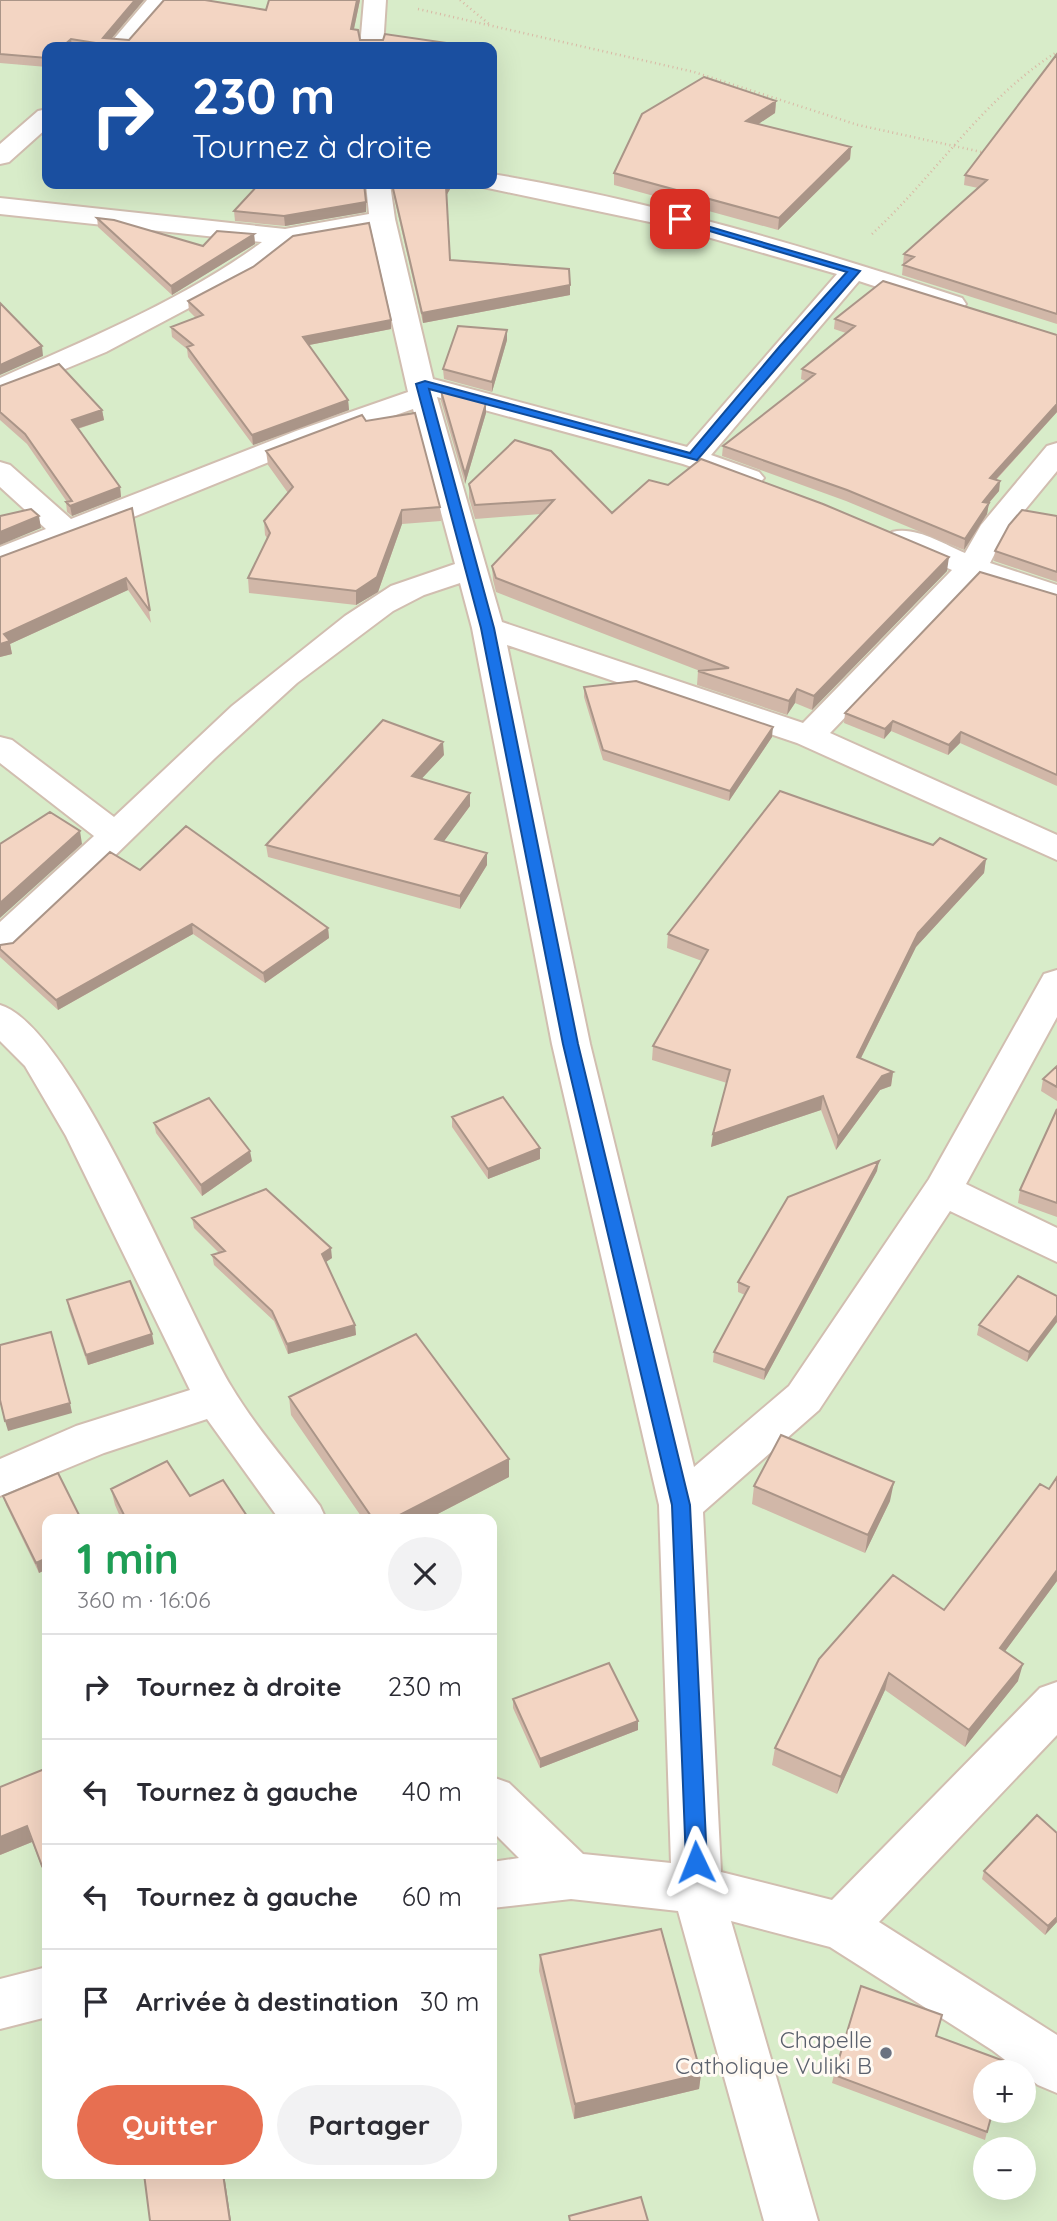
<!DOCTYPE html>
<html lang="fr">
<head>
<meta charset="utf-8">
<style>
  :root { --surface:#fff; --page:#f2f2f3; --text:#2b2b33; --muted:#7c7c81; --line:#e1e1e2; --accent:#e76f51 }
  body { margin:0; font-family:Quicksand,sans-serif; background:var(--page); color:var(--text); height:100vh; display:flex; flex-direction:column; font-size:26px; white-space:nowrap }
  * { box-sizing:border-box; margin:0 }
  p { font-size:23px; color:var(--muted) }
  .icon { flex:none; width:38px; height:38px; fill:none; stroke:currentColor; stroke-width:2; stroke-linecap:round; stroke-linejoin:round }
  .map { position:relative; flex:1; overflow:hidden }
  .drawer { position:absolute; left:42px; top:1514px; width:455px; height:665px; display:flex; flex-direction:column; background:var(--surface); border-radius:14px; box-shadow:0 7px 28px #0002 }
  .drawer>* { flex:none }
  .hud { position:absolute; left:42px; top:42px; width:455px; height:147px; border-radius:14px; box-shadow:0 7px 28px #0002; background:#1a4fa0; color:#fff; overflow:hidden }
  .controls { position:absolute; left:973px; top:2060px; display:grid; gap:14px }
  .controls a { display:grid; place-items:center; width:63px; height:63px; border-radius:50%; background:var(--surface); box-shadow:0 7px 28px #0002; font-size:35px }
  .pin { position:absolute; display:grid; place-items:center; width:60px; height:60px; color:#fff; margin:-30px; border-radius:14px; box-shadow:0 4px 10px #0006 }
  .me { position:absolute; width:77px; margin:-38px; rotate:358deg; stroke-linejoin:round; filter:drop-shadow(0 0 5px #0008) }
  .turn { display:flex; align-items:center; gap:24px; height:147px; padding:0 35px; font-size:32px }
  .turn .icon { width:91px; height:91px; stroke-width:2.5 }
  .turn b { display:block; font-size:49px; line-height:60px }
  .round { display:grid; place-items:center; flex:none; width:74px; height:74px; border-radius:37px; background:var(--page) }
  .overview { display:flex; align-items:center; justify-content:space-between; height:119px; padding:0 35px }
  h1 { font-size:42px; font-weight:700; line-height:52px; color:#1e9e55 }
  .button { display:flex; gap:14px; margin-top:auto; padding:14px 35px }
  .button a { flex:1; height:80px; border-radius:42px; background:var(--accent); color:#fff; font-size:28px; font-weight:700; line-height:80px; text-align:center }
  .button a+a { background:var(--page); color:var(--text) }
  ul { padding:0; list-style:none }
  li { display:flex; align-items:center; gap:21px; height:105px; padding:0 35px; border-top:2px solid var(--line) }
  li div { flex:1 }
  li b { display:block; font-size:26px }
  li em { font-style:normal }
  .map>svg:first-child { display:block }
  .green { fill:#d8ecc9; fill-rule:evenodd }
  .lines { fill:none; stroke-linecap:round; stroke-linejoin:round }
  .street-casing { stroke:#d1beb0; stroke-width:4 }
  .path { stroke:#d9b8a5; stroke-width:2.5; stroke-dasharray:1 3.5; stroke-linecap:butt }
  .street { fill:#fff; fill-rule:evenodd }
  .wall { fill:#d1b7a8 }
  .shaded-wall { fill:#aa9588 }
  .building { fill:#f3d5c3; stroke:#aa9588; stroke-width:2 }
  .route { fill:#1a73e8; stroke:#114b97; stroke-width:2 }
  .worship-dot { fill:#6b7280; stroke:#fffaf3; stroke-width:2.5 }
  .labels { text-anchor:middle; stroke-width:6; stroke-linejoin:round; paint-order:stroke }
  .near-worship-label { font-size:23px; fill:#5b616d; stroke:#fffaf3; text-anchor:end }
</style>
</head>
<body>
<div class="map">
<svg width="1057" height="2221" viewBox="0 0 1057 2221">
  <rect width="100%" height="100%" fill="#fdf6ec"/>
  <path class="green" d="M 0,0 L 1057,0 L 1057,2221 L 0,2221 ZM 47,47 L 492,47 L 492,184 L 47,184 ZM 47,1519 L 492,1519 L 492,2174 L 47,2174 ZM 985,2072 L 1024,2072 L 1024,2110 L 985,2110 ZM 985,2149 L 1024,2149 L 1024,2188 L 985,2188 Z"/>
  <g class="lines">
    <defs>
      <path id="street" d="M 147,0 L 170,0 L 130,47 L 107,47 Z
        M 364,0 L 386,0 L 383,47 L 360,47 Z
        M 47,109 L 47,128 L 9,162 L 0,164 L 0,144 L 38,111 Z
        M 492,174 C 653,201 808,247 962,298 L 966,304 L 962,310 L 953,312 L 859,281 L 711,455 L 759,472 L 764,478 L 759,484 L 749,487 L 683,464 L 437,397 L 502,622 L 803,723 L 952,570 L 892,544 L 888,538 L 892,532 C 916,526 943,544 965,553 L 981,525 L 1047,446 L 1057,443 L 1057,471 L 1005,534 L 990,563 L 1057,585 L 1057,604 L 978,579 L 830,733 L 1057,835 L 1057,860 L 797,743 L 507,645 L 590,1044 L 694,1467 L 789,1386 L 929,1179 L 1044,974 L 1057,970 L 1057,1017 L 966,1184 L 1057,1228 L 1057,1262 L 950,1211 L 819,1410 L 703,1512 L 721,1872 L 832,1900 L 1040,1688 L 1057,1682 L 1057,1735 L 879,1922 L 1057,2035 L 1057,2093 L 1038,2085 L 992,2050 L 830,1947 L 731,1921 L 818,2221 L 764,2221 L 678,1911 L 571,1899 L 492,1908 L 492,1862 L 519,1858 L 492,1831 L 492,1777 L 509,1783 L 583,1854 L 671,1863 L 659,1505 L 552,1044 L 472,628 L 460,583 L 424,595 L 393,611 L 297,683 L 215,758 L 55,914 L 13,951 L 0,954 L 0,922 L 94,836 L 0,763 L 0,737 L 12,740 L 114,817 L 232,706 L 345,616 L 391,586 L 455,564 L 413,409 L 316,443 L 79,539 L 0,567 L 0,547 L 46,529 L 0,487 L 0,462 L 10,465 L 71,519 L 296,431 L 408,392 L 371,229 L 293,243 L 253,274 L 106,352 L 0,396 L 0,378 C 86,340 187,298 262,242 L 0,214 L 0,198 L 285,229 L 369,214 L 366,184 L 390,184 L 395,219 L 433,379 L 687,447 L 837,274 L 669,226 L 483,187 L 481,184 L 492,184 Z
        M 0,1005 C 73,1026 186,1312 231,1386 C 256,1428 291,1467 320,1506 L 326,1519 L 279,1519 L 207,1419 L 104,1453 L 0,1496 L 0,1459 L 76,1426 L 190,1390 L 66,1136 L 25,1066 L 0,1041 Z
        M 47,1967 L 47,2017 L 0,2029 L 0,1979 Z"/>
    </defs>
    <use href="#street" class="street-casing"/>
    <path class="path" d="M 460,0 L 489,24
      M 418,9 L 694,72 L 858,125 L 986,153
      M 872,234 C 936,175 983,98 1057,52"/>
    <use href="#street" class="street"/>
  </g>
  <path class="wall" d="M 0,0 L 144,0 L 112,38 L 129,40 L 266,10 L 269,0 L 360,0 L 354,29 L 360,40 L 460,47 L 47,47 L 47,67 L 0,63 Z
    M 1057,54 L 1057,324 L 902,275 L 903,265 L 904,264 L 903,264 L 904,254 L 978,188 L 964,185 L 965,175 Z
    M 776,101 L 775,113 L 758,124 L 851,147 L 850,159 L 778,230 L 614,185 L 614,173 Z
    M 391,184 L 453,184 L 446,196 L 450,260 L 570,295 L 423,323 Z
    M 234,211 L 366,212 L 285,226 L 235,221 Z
    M 97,218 L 203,246 L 254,234 L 255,244 L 172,295 L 98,227 Z
    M 188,301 L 391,329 L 309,345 L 348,400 L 349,410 L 253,445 L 188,357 L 187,349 L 172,337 L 171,327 L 196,318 L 189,311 Z
    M 835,319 L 1057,335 L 1057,412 L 996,480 L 1000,481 L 999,491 L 989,503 L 987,514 L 964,550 L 846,501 L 722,456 L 723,446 L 806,381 L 801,379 L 802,369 L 846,333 L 834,329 Z
    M 507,340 L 492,392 L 444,379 L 443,369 Z
    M 0,386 L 102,410 L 104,420 L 78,429 L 120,487 L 121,497 L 72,516 L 67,512 L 66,502 L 67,502 L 27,444 L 0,420 Z
    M 441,391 L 486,413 L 465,484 L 441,401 Z
    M 515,440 L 612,513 L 947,571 L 812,710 L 795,703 L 787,715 L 697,685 L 698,671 L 700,671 L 496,592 L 493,580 L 492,566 L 541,514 L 475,519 L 469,498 L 469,484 Z
    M 266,451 L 440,507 L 441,521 L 402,524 L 378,592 L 356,605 L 249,593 L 248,578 L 267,538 L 265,535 L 264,521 L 288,493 L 268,465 Z
    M 132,508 L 151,623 L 128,590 L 10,644 L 12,654 L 0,657 L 0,557 Z
    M 1057,516 L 1057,582 L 994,561 L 995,551 Z
    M 1057,595 L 1057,786 L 960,743 L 948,755 L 891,731 L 884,739 L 844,723 L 845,713 Z
    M 584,687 L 772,737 L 729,801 L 603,760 L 584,697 Z
    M 444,755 L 421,779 L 470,793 L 470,806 L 444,841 L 487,865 L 460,909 L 268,857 L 266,845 Z
    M 933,845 L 986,859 L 984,873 L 916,947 L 861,1058 L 893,1072 L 891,1086 L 880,1090 L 836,1150 L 821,1110 L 711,1147 L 727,1083 L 652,1060 L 653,1046 L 702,961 L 667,948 L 668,934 Z
    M 140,870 L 328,928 L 329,938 L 265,983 L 193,934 L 58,1010 L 0,957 L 0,945 L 13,943 Z
    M 1057,1066 L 1057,1101 L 1041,1091 L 1043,1079 Z
    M 1057,1109 L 1057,1217 L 1018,1203 L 1020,1190 Z
    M 452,1117 L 540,1148 L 540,1159 L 488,1179 L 452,1127 Z
    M 154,1123 L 252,1161 L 202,1196 L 156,1133 Z
    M 877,1171 L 764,1380 L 713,1362 L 714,1352 L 745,1295 L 738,1292 L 738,1282 Z
    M 192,1218 L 332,1258 L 325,1262 L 355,1325 L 356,1335 L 288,1354 L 274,1321 L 214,1265 L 212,1255 L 219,1253 L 194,1228 Z
    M 1057,1296 L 1027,1362 L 977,1335 L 979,1325 Z
    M 67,1300 L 154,1344 L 88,1365 L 69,1311 Z
    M 289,1397 L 509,1477 L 428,1519 L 363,1519 L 291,1415 Z
    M 754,1486 L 890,1501 L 865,1553 L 752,1504 Z
    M 111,1489 L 190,1496 L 249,1519 L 121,1519 L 115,1505 Z
    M 3,1496 L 47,1519 L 47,1569 L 39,1573 L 6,1505 Z
    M 1057,1581 L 1005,1651 L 1018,1681 L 965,1747 L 885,1690 L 837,1794 L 772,1765 L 775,1748 L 944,1610 Z
    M 513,1699 L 638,1721 L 638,1730 L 540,1768 L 513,1708 Z
    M 47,1768 L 47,1881 L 32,1842 L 0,1855 Z
    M 1057,1833 L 1057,1922 L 1045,1935 L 982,1879 L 984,1871 Z
    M 540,1955 L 701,2074 L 699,2089 L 574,2119 L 539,1971 Z
    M 936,2036 L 987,2132 L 985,2140 L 832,2083 L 834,2075 Z"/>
  <path class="shaded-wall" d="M 135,0 L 144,0 L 106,45 L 103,38 Z
    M 357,0 L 360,0 L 352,38 L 351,29 Z
    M 71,39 L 72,47 L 62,47 Z
    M 776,101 L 775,113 L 745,133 L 746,121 Z
    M 851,147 L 850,159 L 778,230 L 779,218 Z
    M 447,184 L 453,184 L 446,196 L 446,186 Z
    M 366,202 L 366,212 L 285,226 L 284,216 Z
    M 254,234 L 255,244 L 172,295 L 171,286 Z
    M 570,285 L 570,295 L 423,323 L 422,313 Z
    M 391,320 L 391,329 L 304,346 L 303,337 Z
    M 507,330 L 507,340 L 492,392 L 492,382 Z
    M 42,346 L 43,356 L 0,375 L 0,365 Z
    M 348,400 L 349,410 L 253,445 L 252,435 Z
    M 486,403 L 486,413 L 465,484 L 465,474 Z
    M 1057,404 L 1057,412 L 988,488 L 990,478 Z
    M 102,410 L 104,420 L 73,430 L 72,420 Z
    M 1000,481 L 999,491 L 981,512 L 983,502 Z
    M 120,487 L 121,497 L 72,516 L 70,506 Z
    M 989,503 L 987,514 L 964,550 L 965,539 Z
    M 402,510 L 402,524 L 378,592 L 356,605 L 356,591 Z
    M 39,516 L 41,528 L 0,545 L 0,532 Z
    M 949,557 L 947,571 L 812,710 L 814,696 Z
    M 126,578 L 128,590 L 10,644 L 12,654 L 0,657 L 0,644 L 4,634 Z
    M 797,689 L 795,703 L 787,715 L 789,701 Z
    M 893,721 L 891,731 L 884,739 L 885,729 Z
    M 773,727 L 772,737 L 729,801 L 730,791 Z
    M 961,732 L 960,743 L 948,755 L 949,745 Z
    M 443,742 L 444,755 L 412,789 L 412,776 Z
    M 470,793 L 470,806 L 436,852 L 435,839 Z
    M 80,831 L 82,844 L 0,918 L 0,903 Z
    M 487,853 L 487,865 L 460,909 L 460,896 Z
    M 986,859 L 984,873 L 916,947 L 855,1070 L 857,1057 L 918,933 Z
    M 192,924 L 193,934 L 58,1010 L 56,1000 Z
    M 328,928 L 329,938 L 265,983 L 263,973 Z
    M 893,1072 L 891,1086 L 880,1090 L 836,1150 L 838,1137 L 882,1076 Z
    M 823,1096 L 821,1110 L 711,1147 L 713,1134 Z
    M 540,1148 L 540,1159 L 488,1179 L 488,1169 Z
    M 250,1151 L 252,1161 L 202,1196 L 201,1185 Z
    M 879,1161 L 877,1171 L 764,1380 L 765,1370 Z
    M 331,1248 L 332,1258 L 323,1264 L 322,1254 Z
    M 1057,1315 L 1057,1322 L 1027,1362 L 1029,1352 Z
    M 355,1325 L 356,1335 L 288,1354 L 287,1344 Z
    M 152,1334 L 154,1344 L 88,1365 L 86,1355 Z
    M 70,1403 L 72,1413 L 8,1431 L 5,1421 Z
    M 509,1459 L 509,1477 L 428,1519 L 392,1519 Z
    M 894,1482 L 890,1501 L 865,1553 L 868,1535 Z
    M 47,1558 L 47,1569 L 39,1573 L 36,1563 Z
    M 1057,1570 L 1057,1581 L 995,1665 L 1000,1648 Z
    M 1023,1664 L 1018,1681 L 965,1747 L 969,1730 Z
    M 889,1673 L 885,1690 L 837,1794 L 841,1777 Z
    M 638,1721 L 638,1730 L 540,1768 L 540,1759 Z
    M 27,1826 L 32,1842 L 0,1855 L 0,1837 Z
    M 47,1863 L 47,1881 L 42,1866 Z
    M 1057,1917 L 1057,1922 L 1045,1935 L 1048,1926 Z
    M 701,2074 L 699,2089 L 574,2119 L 575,2104 Z
    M 134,2174 L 146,2174 L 146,2175 L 135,2177 Z
    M 223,2174 L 224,2174 L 231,2221 L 230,2221 Z"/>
  <path class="building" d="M 0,0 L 135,0 L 103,38 L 129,40 L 164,0 L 205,0 L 266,10 L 269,0 L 357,0 L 351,29 L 358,30 L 360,40 L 383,40 L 385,34 L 460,45 L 458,47 L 121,47 L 71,39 L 62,47 L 47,47 L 47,58 L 0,54 Z
    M 1057,54 L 1057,314 L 903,265 L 914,257 L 904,254 L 987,180 L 965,175 Z
    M 704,77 L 776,101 L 746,121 L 851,147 L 779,218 L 614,173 L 642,114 Z
    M 259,184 L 364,184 L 366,202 L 284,216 L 234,211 Z
    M 392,184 L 447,184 L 446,186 L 450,260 L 569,269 L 570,285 L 422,313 Z
    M 97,218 L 114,220 L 203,246 L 217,231 L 254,234 L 171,286 Z
    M 369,223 L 391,320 L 303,337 L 348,400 L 252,435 L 187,347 L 193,345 L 171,327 L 203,315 L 188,301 L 253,267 L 293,236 Z
    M 883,281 L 1057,335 L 1057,404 L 990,478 L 1000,481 L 983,502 L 989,503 L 965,539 L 847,490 L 723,446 L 815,374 L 802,369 L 855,326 L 835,319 Z
    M 0,303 L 42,346 L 0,365 Z
    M 458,326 L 507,330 L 492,382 L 443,369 Z
    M 59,364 L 102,410 L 72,420 L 120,487 L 70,506 L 66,502 L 72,501 L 25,434 L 0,412 L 0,386 Z
    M 441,391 L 486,403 L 465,474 Z
    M 415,413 L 440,507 L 402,510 L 377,577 L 356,591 L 248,578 L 270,533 L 264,521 L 293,487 L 266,451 L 362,415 L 366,421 Z
    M 515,440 L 551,451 L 612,513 L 649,480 L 668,485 L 701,459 L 823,504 L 949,557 L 814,696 L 797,689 L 789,701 L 698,671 L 729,668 L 496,578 L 492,566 L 554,500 L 475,505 L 469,484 Z
    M 132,508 L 150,611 L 126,578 L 4,634 L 10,641 L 0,644 L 0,557 Z
    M 31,509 L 39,516 L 0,532 L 0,516 Z
    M 1022,510 L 1057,516 L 1057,572 L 995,551 L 1009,525 Z
    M 980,572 L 1057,595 L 1057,775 L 961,732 L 949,745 L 893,721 L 885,729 L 845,713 Z
    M 636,681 L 773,727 L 730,791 L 603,750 L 584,687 Z
    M 383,720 L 443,742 L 412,776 L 470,793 L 435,839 L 487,853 L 460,896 L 266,845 Z
    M 780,791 L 933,845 L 940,838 L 986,859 L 918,933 L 857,1057 L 893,1072 L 882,1076 L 838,1137 L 823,1096 L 713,1134 L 730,1070 L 653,1046 L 708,950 L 668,934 Z
    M 50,812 L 80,831 L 0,903 L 0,844 Z
    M 186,826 L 328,928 L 263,973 L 192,924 L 56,1000 L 0,949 L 0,945 L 13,943 L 110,852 L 140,870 Z
    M 1057,1066 L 1057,1087 L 1043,1079 Z
    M 503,1097 L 540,1148 L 488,1169 L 452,1117 Z
    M 209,1098 L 250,1151 L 201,1185 L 154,1123 Z
    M 1057,1109 L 1057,1203 L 1020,1190 Z
    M 879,1161 L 765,1370 L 714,1352 L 749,1287 L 738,1282 L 788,1197 Z
    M 266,1189 L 331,1248 L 322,1254 L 355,1325 L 287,1344 L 272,1311 L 212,1255 L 225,1251 L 192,1218 Z
    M 1018,1276 L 1057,1296 L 1057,1315 L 1029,1352 L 979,1325 Z
    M 130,1281 L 152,1334 L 86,1355 L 67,1300 Z
    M 51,1332 L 70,1403 L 5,1421 L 0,1400 L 0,1345 Z
    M 416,1334 L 509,1459 L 392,1519 L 373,1519 L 289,1397 Z
    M 781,1435 L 894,1482 L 868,1535 L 754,1486 Z
    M 167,1461 L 190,1496 L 223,1480 L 249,1519 L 126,1519 L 111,1489 Z
    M 58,1473 L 81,1519 L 47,1519 L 47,1558 L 36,1563 L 3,1496 Z
    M 1057,1477 L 1057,1570 L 1000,1648 L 1023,1664 L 969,1730 L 889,1673 L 841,1777 L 775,1748 L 819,1659 L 893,1575 L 944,1610 L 1040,1484 L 1049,1489 Z
    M 609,1663 L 638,1721 L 540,1759 L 513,1699 Z
    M 47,1768 L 47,1863 L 42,1866 L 27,1826 L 0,1837 L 0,1787 Z
    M 1037,1815 L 1057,1833 L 1057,1917 L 1048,1926 L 984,1871 Z
    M 661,1929 L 701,2074 L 575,2104 L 540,1955 Z
    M 861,1986 L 942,2015 L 936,2036 L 1004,2061 L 1002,2072 L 985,2072 L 985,2110 L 993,2110 L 987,2132 L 834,2075 Z
    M 144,2174 L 223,2174 L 230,2221 L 150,2221 Z
    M 641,2197 L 648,2221 L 570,2221 L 569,2216 Z"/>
  <path class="route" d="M 676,217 L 860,271 L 697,460 L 429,389 L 494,628 L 578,1044 L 690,1505 L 707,1862 L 704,1869 L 696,1872 L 689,1869 L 686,1862 L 672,1505 L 563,1044 L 481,628 L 416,384 L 425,381 L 690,453 L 780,346 L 847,272 L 676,221 Z"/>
  <circle class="worship-dot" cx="886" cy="2053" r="7"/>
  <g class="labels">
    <g class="near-worship-label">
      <text x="872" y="2048">Chapelle<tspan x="872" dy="26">Catholique Vuliki B</tspan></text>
    </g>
  </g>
</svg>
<div class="controls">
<a>+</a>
<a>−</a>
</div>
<div class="pin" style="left:680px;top:219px;background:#d93025"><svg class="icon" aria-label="arrive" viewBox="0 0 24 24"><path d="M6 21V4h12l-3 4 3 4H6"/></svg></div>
<svg class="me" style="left:696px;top:1862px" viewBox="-20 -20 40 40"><path d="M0-17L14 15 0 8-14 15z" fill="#1a73e8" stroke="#fff" stroke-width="4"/></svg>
<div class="hud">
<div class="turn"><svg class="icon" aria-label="right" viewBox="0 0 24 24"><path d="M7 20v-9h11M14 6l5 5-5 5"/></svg><div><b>230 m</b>Tournez à droite</div></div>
</div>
<section class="drawer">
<div class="overview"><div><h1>1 min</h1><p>360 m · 16:06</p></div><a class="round"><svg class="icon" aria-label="close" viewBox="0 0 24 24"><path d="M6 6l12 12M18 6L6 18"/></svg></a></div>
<ul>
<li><svg class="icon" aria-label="right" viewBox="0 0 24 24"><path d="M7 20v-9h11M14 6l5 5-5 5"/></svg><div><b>Tournez à droite</b></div><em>230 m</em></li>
<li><svg class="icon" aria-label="left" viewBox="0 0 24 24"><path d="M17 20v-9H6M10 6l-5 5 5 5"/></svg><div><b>Tournez à gauche</b></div><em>40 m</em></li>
<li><svg class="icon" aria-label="left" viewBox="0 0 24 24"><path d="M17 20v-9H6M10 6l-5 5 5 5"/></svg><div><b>Tournez à gauche</b></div><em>60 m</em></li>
<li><svg class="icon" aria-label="arrive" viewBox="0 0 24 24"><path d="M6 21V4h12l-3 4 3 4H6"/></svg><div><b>Arrivée à destination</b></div><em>30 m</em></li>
</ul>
<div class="button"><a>Quitter</a><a>Partager</a></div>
</section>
</div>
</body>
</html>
